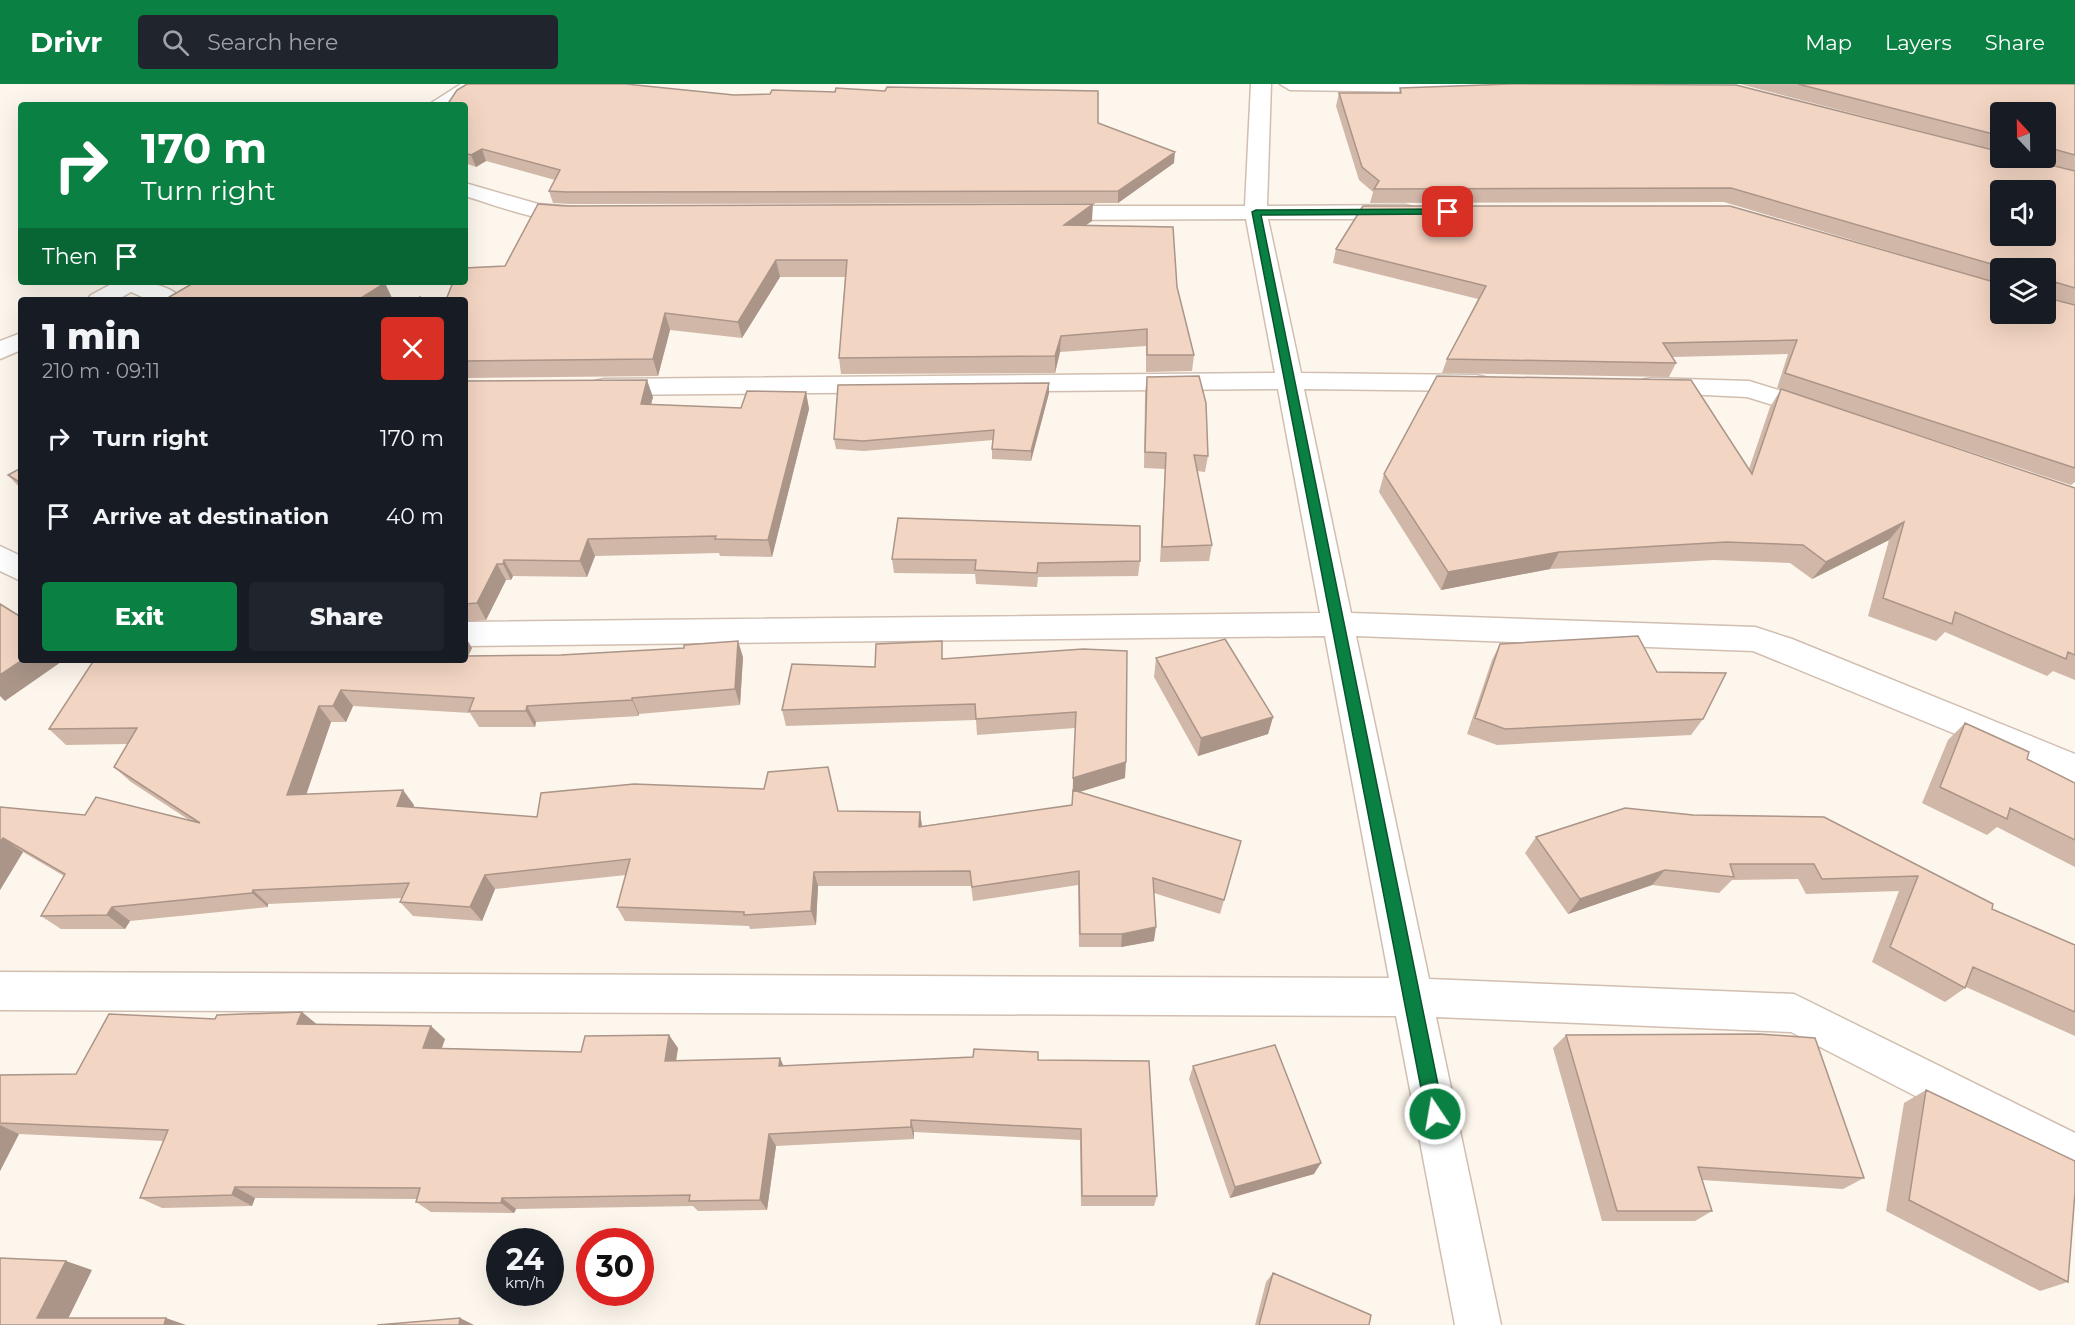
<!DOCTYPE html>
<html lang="en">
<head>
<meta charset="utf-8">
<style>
  :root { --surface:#171b24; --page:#20242c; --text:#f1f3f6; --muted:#9ea1a6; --accent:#0b8043 }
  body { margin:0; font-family:Montserrat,sans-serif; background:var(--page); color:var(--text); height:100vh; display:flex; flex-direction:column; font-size:22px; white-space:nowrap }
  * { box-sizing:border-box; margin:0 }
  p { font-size:20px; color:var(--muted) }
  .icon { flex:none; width:33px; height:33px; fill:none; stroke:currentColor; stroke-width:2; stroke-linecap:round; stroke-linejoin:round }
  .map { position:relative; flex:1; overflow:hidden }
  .drawer { position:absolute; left:18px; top:213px; width:450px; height:366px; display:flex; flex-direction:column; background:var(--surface); border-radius:6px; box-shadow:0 6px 24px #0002 }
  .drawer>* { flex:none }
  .hud { position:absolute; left:18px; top:18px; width:450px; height:183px; border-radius:6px; box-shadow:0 6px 24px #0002; background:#0b8043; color:#fff; overflow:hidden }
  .needle { width:39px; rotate:338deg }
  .tools { position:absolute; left:1990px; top:18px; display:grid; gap:12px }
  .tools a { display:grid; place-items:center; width:66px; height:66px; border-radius:6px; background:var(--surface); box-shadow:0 6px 24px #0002; font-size:30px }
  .speed { position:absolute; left:486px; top:1144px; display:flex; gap:12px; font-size:30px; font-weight:700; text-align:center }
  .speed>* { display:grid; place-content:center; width:78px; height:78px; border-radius:50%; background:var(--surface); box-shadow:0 6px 24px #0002; line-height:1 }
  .speed small { font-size:15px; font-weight:400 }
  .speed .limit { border:9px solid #d22; background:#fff; color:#111 }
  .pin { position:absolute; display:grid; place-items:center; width:51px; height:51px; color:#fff; margin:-26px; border-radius:12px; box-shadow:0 3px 9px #0006 }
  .me { position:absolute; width:66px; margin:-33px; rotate:348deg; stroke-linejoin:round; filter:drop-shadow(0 0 4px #0008) }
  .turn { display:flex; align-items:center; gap:21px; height:126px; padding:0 24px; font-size:27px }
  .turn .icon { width:78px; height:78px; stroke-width:2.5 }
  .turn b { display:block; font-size:42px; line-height:51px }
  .then { display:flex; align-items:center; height:57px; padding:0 24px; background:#0003; gap:12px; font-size:22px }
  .round { display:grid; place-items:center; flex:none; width:63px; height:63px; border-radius:6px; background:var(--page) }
  .headline { display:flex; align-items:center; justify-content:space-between; height:102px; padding:0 24px }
  h1 { font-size:36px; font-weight:800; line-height:45px }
  .action { display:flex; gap:12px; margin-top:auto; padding:12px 24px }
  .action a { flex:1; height:69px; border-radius:6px; background:var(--accent); color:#fff; font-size:24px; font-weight:800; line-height:69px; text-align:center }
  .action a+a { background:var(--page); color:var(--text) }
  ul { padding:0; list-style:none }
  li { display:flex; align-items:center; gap:18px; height:78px; padding:0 24px }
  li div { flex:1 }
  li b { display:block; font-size:22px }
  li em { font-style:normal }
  header { display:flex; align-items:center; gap:36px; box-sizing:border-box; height:84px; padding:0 30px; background:var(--accent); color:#fff }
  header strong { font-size:28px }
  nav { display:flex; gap:33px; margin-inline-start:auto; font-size:21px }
  .search { width:420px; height:54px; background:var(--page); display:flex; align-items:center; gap:15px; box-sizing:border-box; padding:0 21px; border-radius:6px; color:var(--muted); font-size:22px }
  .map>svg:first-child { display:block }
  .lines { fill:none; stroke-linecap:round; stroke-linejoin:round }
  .minor-casing { stroke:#d1beb0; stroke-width:3 }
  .minor { fill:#fff; fill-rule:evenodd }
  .wall { fill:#d1b7a8; fill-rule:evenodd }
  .shaded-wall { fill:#aa9588 }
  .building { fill:#f3d5c3; stroke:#aa9588; stroke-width:1.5; fill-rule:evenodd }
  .route { fill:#0b8043; stroke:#07532c; stroke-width:1.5 }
</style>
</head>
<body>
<header>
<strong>Drivr</strong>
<div class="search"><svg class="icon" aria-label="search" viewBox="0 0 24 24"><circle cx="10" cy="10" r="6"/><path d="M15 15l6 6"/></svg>Search here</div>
<nav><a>Map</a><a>Layers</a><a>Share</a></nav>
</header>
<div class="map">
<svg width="2075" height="1241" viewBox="0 0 2075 1241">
  <rect width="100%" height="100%" fill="#fdf6ec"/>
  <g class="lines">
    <defs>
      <path id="minor" d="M 461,0 L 485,0 L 452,21 L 428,21 Z
        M 1251,0 L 1271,0 L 1267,122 L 1405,121 L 1413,123 L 1416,128 L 1413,133 L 1405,135 L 1268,135 L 1301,289 L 1476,291 L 1485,293 L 1489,299 L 1485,305 L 1476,307 L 1304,305 L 1351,529 L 1755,543 L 1792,555 L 2075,670 L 2075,699 L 1753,567 L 1356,552 L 1429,895 L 1794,910 L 2075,1049 L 2075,1094 L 1791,948 L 1436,933 L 1501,1241 L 1455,1241 L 1396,932 L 0,926 L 0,888 L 1389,894 L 1325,552 L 465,562 L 465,538 L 1320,529 L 1278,305 L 604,311 L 595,309 L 591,303 L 595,297 L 604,295 L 1275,289 L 1246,135 L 1048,136 L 1040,134 L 1037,129 L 1040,124 L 1048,122 L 1245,122 Z
        M 1280,0 L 1501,0 L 1503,3 L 1493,9 L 1290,6 Z
        M 465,99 L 538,120 L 588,124 L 591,129 L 588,134 C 548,143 502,123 465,112 Z
        M 115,198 C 136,198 169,197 182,216 L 149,216 L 131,208 L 117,216 L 87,216 L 91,211 Z
        M 21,249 L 21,266 L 0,275 L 0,257 Z
        M 1651,294 L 1749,297 L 1827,321 L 1831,327 L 1827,333 L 1818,335 L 1747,313 L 1642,308 L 1638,302 L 1642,296 Z
        M 0,462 L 21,472 L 21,497 L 0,487 Z"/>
    </defs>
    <use href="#minor" class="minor-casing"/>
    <use href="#minor" class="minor"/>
  </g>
  <path class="wall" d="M 1740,0 L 2075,0 L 2075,87 L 2023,74 L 2046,74 L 2046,28 L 2001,28 L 2001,68 Z
    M 1400,4 L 2075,87 L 2075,398 L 2071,401 L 1792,309 L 2075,404 L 2075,596 L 2053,587 L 2047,592 L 1945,548 L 1936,557 L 1868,532 L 1889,456 L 1812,495 L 1790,479 L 1714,476 L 1550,485 L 1441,506 L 1379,408 L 1384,390 L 1749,385 L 1770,323 L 1781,305 L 1777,304 L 1788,270 L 1672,273 L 1676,279 L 1669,293 L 1442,289 L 1447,275 L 1478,215 L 1333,179 L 1336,165 L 1990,197 L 1724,118 L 1370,119 L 1373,108 L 1359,96 L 1336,22 L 1339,9 L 1399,9 ZM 2001,184 L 2046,184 L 2001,230 Z
    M 734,11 L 1098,39 L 1174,79 L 1118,119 L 571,120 L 553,119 L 549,107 L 555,96 L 486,77 L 476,83 L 465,79 L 465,21 Z
    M 565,122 L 1092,137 L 1086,141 L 1177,203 L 1194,271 L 1192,287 L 1146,288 L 1146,262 L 1060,268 L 1055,289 L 841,290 L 839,274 L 845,193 L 780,193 L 742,254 L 670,246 L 658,292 L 465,294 L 465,216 L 505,182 Z
    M 1147,293 L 1208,372 L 1205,388 L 1197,387 L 1212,461 L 1209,477 L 1160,478 L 1165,385 L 1144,384 L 1145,308 Z
    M 465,297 L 653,313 L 651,321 L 741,324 L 806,308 L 809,325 L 772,473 L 720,472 L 719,469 L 595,472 L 587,493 L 513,492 L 511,496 L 506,496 L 486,536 L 465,538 Z
    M 1049,309 L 1031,377 L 992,375 L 992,365 L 993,356 L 864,367 L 836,365 L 834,355 Z
    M 21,384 L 21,405 L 8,391 Z
    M 892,475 L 1140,477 L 1138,492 L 1038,493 L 1037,503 L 976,500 L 975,490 L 894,489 Z
    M 1500,560 L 1657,588 L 1703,635 L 1691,651 L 1497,661 L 1467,650 L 1492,576 Z
    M 472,564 L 468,572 L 743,573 L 740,621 L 639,630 L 639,632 L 536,638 L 535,643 L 479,643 L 470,629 L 353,622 L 346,638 L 331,638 L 306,710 L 414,721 L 413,723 L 537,733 L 838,727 L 920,728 L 922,742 L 1072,721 L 1075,644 L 977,651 L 976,636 L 786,642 L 782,626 L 875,583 L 944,575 L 1083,565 L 1125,694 L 1079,708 L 1237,771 L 1220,830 L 1154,809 L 1154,857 L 1121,863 L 1079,863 L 1078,801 L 973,817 L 971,802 L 818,802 L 816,841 L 750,845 L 749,842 L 625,837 L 617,823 L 626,791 L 495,805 L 482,837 L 413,832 L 400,818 L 402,814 L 268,820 L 268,823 L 130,837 L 125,845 L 61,845 L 41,832 L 64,792 L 23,768 L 0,806 L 0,723 L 85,731 L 189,736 L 131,698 L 114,683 L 128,660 L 66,661 L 49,645 Z
    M 1156,574 L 1273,633 L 1268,650 L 1198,672 L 1154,593 Z
    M 1965,639 L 2027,675 L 2075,699 L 2075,783 L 1997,743 L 1987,751 L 1922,719 L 1948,656 Z
    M 1693,731 L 1824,733 L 1992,825 L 2075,861 L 2075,952 L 1966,903 L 1965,904 L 1945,918 L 1872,878 L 1899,807 L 1806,810 L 1798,795 L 1732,796 L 1719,809 L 1652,801 L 1568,830 L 1525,769 L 1536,753 Z
    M 215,935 L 317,940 L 445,955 L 442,964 L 581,968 L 678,964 L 676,976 L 783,982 L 1038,976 L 1157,1112 L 1154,1122 L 1081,1122 L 1080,1056 L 914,1048 L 914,1055 L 776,1062 L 767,1126 L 698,1127 L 693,1122 L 516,1125 L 514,1129 L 431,1128 L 416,1118 L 417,1115 L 255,1114 L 252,1122 L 162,1124 L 140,1114 L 164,1057 L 19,1050 L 0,1087 L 0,991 L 76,990 Z
    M 1566,951 L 1864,1094 L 1843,1105 L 1702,1096 L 1712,1127 L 1695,1137 L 1602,1137 L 1553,964 Z
    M 1193,982 L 1314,1090 L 1230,1114 L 1189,995 Z
    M 1926,1006 L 2068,1198 L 2040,1207 L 1886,1127 L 1904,1019 Z
    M 1273,1189 L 1369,1241 L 1255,1241 L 1266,1198 Z"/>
  <path class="shaded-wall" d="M 482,65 L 486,77 L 476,83 L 471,71 Z
    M 1175,68 L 1174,79 L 1118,119 L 1118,107 Z
    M 1093,120 L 1092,137 L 1063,157 L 1064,141 Z
    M 776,176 L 780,193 L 742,254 L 738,238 Z
    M 385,199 L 393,216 L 358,216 Z
    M 665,229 L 670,246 L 658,292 L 653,275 Z
    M 1061,252 L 1060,268 L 1055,289 L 1055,272 Z
    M 647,296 L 653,313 L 646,337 L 641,320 Z
    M 1049,299 L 1049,309 L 1031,377 L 1031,367 Z
    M 806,308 L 809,325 L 772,473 L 768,456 Z
    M 1904,438 L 1889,456 L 1812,495 L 1826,478 Z
    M 588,455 L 595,472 L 587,493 L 580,477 Z
    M 1559,468 L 1550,485 L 1441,506 L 1448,488 Z
    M 504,476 L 513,492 L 511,496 L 503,480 Z
    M 497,480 L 506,496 L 486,536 L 477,519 Z
    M 465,552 L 472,564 L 460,589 L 465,576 Z
    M 738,557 L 743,573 L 740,621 L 735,605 Z
    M 22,576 L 64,576 L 5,617 L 0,612 L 0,591 Z
    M 341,606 L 353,622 L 346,638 L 333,622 Z
    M 632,614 L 639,630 L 639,632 L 632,616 Z
    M 319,622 L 331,638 L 301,726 L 287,711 Z
    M 527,622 L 536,638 L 535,643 L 526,627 Z
    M 1273,633 L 1268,650 L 1198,672 L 1201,654 Z
    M 1126,678 L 1125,694 L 1073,710 L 1073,694 Z
    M 403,706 L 414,721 L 409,737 L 397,722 Z
    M 920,728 L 922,743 L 919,743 Z
    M 3,754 L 23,768 L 0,806 L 0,758 Z
    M 1665,786 L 1652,801 L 1568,830 L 1580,815 Z
    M 814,788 L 818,802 L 816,841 L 811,827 Z
    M 485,791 L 495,805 L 482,837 L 470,823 Z
    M 253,806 L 268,820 L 268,823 L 252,809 Z
    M 112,823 L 130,837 L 125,845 L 107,831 Z
    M 1156,843 L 1154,857 L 1121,863 L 1122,850 Z
    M 302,928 L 319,942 L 297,940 Z
    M 431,942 L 445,955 L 437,977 L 423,964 Z
    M 669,951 L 678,964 L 674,990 L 665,977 Z
    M 780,974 L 786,987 L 779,982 Z
    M 911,1036 L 914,1048 L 914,1055 L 911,1043 Z
    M 0,1041 L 19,1050 L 0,1087 Z
    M 769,1050 L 776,1062 L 767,1126 L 760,1116 Z
    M 1321,1079 L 1314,1090 L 1230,1114 L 1235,1103 Z
    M 235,1103 L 255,1114 L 252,1122 L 232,1111 Z
    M 502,1114 L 516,1125 L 514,1129 L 501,1119 Z
    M 66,1177 L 92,1186 L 65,1241 L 37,1234 Z
    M 166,1234 L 186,1241 L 164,1241 Z
    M 460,1234 L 474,1241 L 459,1241 Z"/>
  <path class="building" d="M 467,0 L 626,0 L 734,11 L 770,10 L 772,6 L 835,8 L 836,4 L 885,7 L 887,3 L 1098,7 L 1098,39 L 1175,68 L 1118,107 L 567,108 L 549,107 L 560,86 L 482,65 L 471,71 L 465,69 L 465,21 L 447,21 L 457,6 Z
    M 1511,0 L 1736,1 L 2001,68 L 2001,74 L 2022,74 L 2075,87 L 2075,204 L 2055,198 L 2055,216 L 2075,221 L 2075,384 L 1785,289 L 1797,256 L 1663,259 L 1676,279 L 1447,275 L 1486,202 L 1336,165 L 1363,122 L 1730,122 L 2001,200 L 2001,230 L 2046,230 L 2046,184 L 2005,184 L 1731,104 L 1374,105 L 1379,97 L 1362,83 L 1339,9 L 1401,9 L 1400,4 ZM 2001,106 L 2046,106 L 2046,152 L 2001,152 Z
    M 1798,0 L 2075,0 L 2075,71 L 2046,63 L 2046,28 L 2001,28 L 2001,52 Z
    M 538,120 L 565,122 L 1093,120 L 1064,141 L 1173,143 L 1177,203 L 1194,271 L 1147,271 L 1147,245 L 1061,252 L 1055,272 L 839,274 L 847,176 L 776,176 L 738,238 L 665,229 L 653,275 L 465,277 L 465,216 L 446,216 L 453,198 L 465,198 L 465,184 L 505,182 Z
    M 195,198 L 382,198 L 385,199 L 358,216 L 164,216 Z
    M 420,213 L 426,216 L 418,216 Z
    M 1199,292 L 1206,319 L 1208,372 L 1194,371 L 1212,461 L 1162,463 L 1166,369 L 1145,368 L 1147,293 Z
    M 1437,292 L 1691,296 L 1752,390 L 1781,305 L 2075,404 L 2075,571 L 2068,568 L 2066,575 L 1955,528 L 1952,540 L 1883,514 L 1904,438 L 1826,478 L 1803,461 L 1726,458 L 1559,468 L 1448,488 L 1384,390 Z
    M 647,296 L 641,320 L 741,324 L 747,307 L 806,308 L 768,456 L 715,455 L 716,452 L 588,455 L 580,477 L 504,476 L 503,480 L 497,480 L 477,519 L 465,520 L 465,297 Z
    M 1049,299 L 1031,367 L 992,365 L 994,346 L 863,357 L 834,355 L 838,301 Z
    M 21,384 L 21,399 L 8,391 Z
    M 898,434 L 1140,442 L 1140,477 L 1038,479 L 1037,489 L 975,486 L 976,476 L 892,475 Z
    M 0,520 L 21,533 L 21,576 L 22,576 L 0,591 Z
    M 1638,552 L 1657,588 L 1726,589 L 1703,635 L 1505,645 L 1475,634 L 1500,560 Z
    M 1225,555 L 1273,633 L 1201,654 L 1156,574 Z
    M 738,557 L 735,605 L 632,614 L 632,616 L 527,622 L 526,627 L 469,627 L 474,614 L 341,606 L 333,622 L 319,622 L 287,711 L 403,706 L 397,722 L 537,733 L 541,709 L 634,700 L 764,705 L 768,688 L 828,683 L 838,727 L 920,728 L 919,743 L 1072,721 L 1073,706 L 1241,757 L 1224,816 L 1153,794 L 1156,843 L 1122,850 L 1080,850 L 1079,787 L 972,803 L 970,787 L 814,788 L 811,827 L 744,831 L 744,828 L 617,823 L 630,775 L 485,791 L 470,823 L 400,818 L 409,799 L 253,806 L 252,809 L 112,823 L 107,831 L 41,832 L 65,790 L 3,754 L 0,758 L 0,723 L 85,731 L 96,713 L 200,739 L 114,683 L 137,644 L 49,645 L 94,576 L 465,576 L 465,572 L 561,571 L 684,564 L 684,561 Z
    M 942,557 L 942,575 L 1083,565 L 1127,567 L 1126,678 L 1073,694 L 1076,628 L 976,635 L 975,620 L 782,626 L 792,580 L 875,583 L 876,560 Z
    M 1965,639 L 2029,668 L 2027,675 L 2075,699 L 2075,756 L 2010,724 L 2007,735 L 1940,703 Z
    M 1625,724 L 1693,731 L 1824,733 L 1993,820 L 1992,825 L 2075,861 L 2075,928 L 1973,883 L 1965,904 L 1890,863 L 1918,792 L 1822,795 L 1814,780 L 1730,780 L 1734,793 L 1665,786 L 1580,815 L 1536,753 Z
    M 302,928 L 297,940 L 431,942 L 423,964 L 581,968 L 585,952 L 669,951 L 665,977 L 780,974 L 779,982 L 973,973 L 974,965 L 1038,968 L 1038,976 L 1149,977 L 1157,1112 L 1082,1112 L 1081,1045 L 911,1036 L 911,1043 L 769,1050 L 760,1116 L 689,1117 L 690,1111 L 502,1114 L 501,1119 L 416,1118 L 420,1104 L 235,1103 L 232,1111 L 140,1114 L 168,1046 L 0,1039 L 0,991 L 76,990 L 109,930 L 215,935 L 217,931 Z
    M 1759,950 L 1815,954 L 1864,1094 L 1698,1083 L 1712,1127 L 1617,1127 L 1566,951 Z
    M 1275,961 L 1321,1079 L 1235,1103 L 1193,982 Z
    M 1926,1006 L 2075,1077 L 2075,1108 L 2068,1198 L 1909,1116 Z
    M 0,1174 L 66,1177 L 37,1234 L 166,1234 L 164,1241 L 0,1241 Z
    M 1273,1189 L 1371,1231 L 1369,1241 L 1259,1241 Z
    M 460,1234 L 459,1241 L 377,1241 Z"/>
  <path class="route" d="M 1448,125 L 1451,126 L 1451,130 L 1261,131 L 1444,1030 L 1441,1037 L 1435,1039 L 1429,1037 L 1426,1030 L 1252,128 L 1256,126 Z"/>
</svg>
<div class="tools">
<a><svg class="needle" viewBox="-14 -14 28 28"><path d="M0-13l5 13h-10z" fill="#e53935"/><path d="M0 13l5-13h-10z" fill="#9ea1a6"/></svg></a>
<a><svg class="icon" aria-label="sound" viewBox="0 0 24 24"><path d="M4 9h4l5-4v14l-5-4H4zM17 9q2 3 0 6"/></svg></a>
<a><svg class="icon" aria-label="layers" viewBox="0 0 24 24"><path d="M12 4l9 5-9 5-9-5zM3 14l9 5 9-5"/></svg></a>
</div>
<div class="speed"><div>24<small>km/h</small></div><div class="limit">30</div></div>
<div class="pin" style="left:1448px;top:128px;background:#d93025"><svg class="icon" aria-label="arrive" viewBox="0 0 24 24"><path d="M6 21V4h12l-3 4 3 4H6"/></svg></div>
<svg class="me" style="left:1435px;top:1030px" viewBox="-20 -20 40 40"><circle r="17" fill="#0b8043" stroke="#fff" stroke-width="3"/><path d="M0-11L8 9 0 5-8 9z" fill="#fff"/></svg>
<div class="hud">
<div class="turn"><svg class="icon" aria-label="right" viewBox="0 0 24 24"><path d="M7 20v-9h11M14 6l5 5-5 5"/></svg><div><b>170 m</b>Turn right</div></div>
<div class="then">Then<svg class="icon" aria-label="arrive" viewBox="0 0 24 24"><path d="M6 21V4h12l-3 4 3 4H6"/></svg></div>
</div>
<section class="drawer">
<div class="headline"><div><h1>1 min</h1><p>210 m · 09:11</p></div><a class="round" style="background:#d93025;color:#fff"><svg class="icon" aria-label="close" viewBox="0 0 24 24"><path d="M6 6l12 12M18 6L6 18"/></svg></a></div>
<ul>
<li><svg class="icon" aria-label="right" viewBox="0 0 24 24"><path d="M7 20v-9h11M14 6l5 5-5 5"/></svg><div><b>Turn right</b></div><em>170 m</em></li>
<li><svg class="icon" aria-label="arrive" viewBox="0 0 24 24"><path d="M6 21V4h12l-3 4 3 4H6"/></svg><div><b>Arrive at destination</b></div><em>40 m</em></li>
</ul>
<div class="action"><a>Exit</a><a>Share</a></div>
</section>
</div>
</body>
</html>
